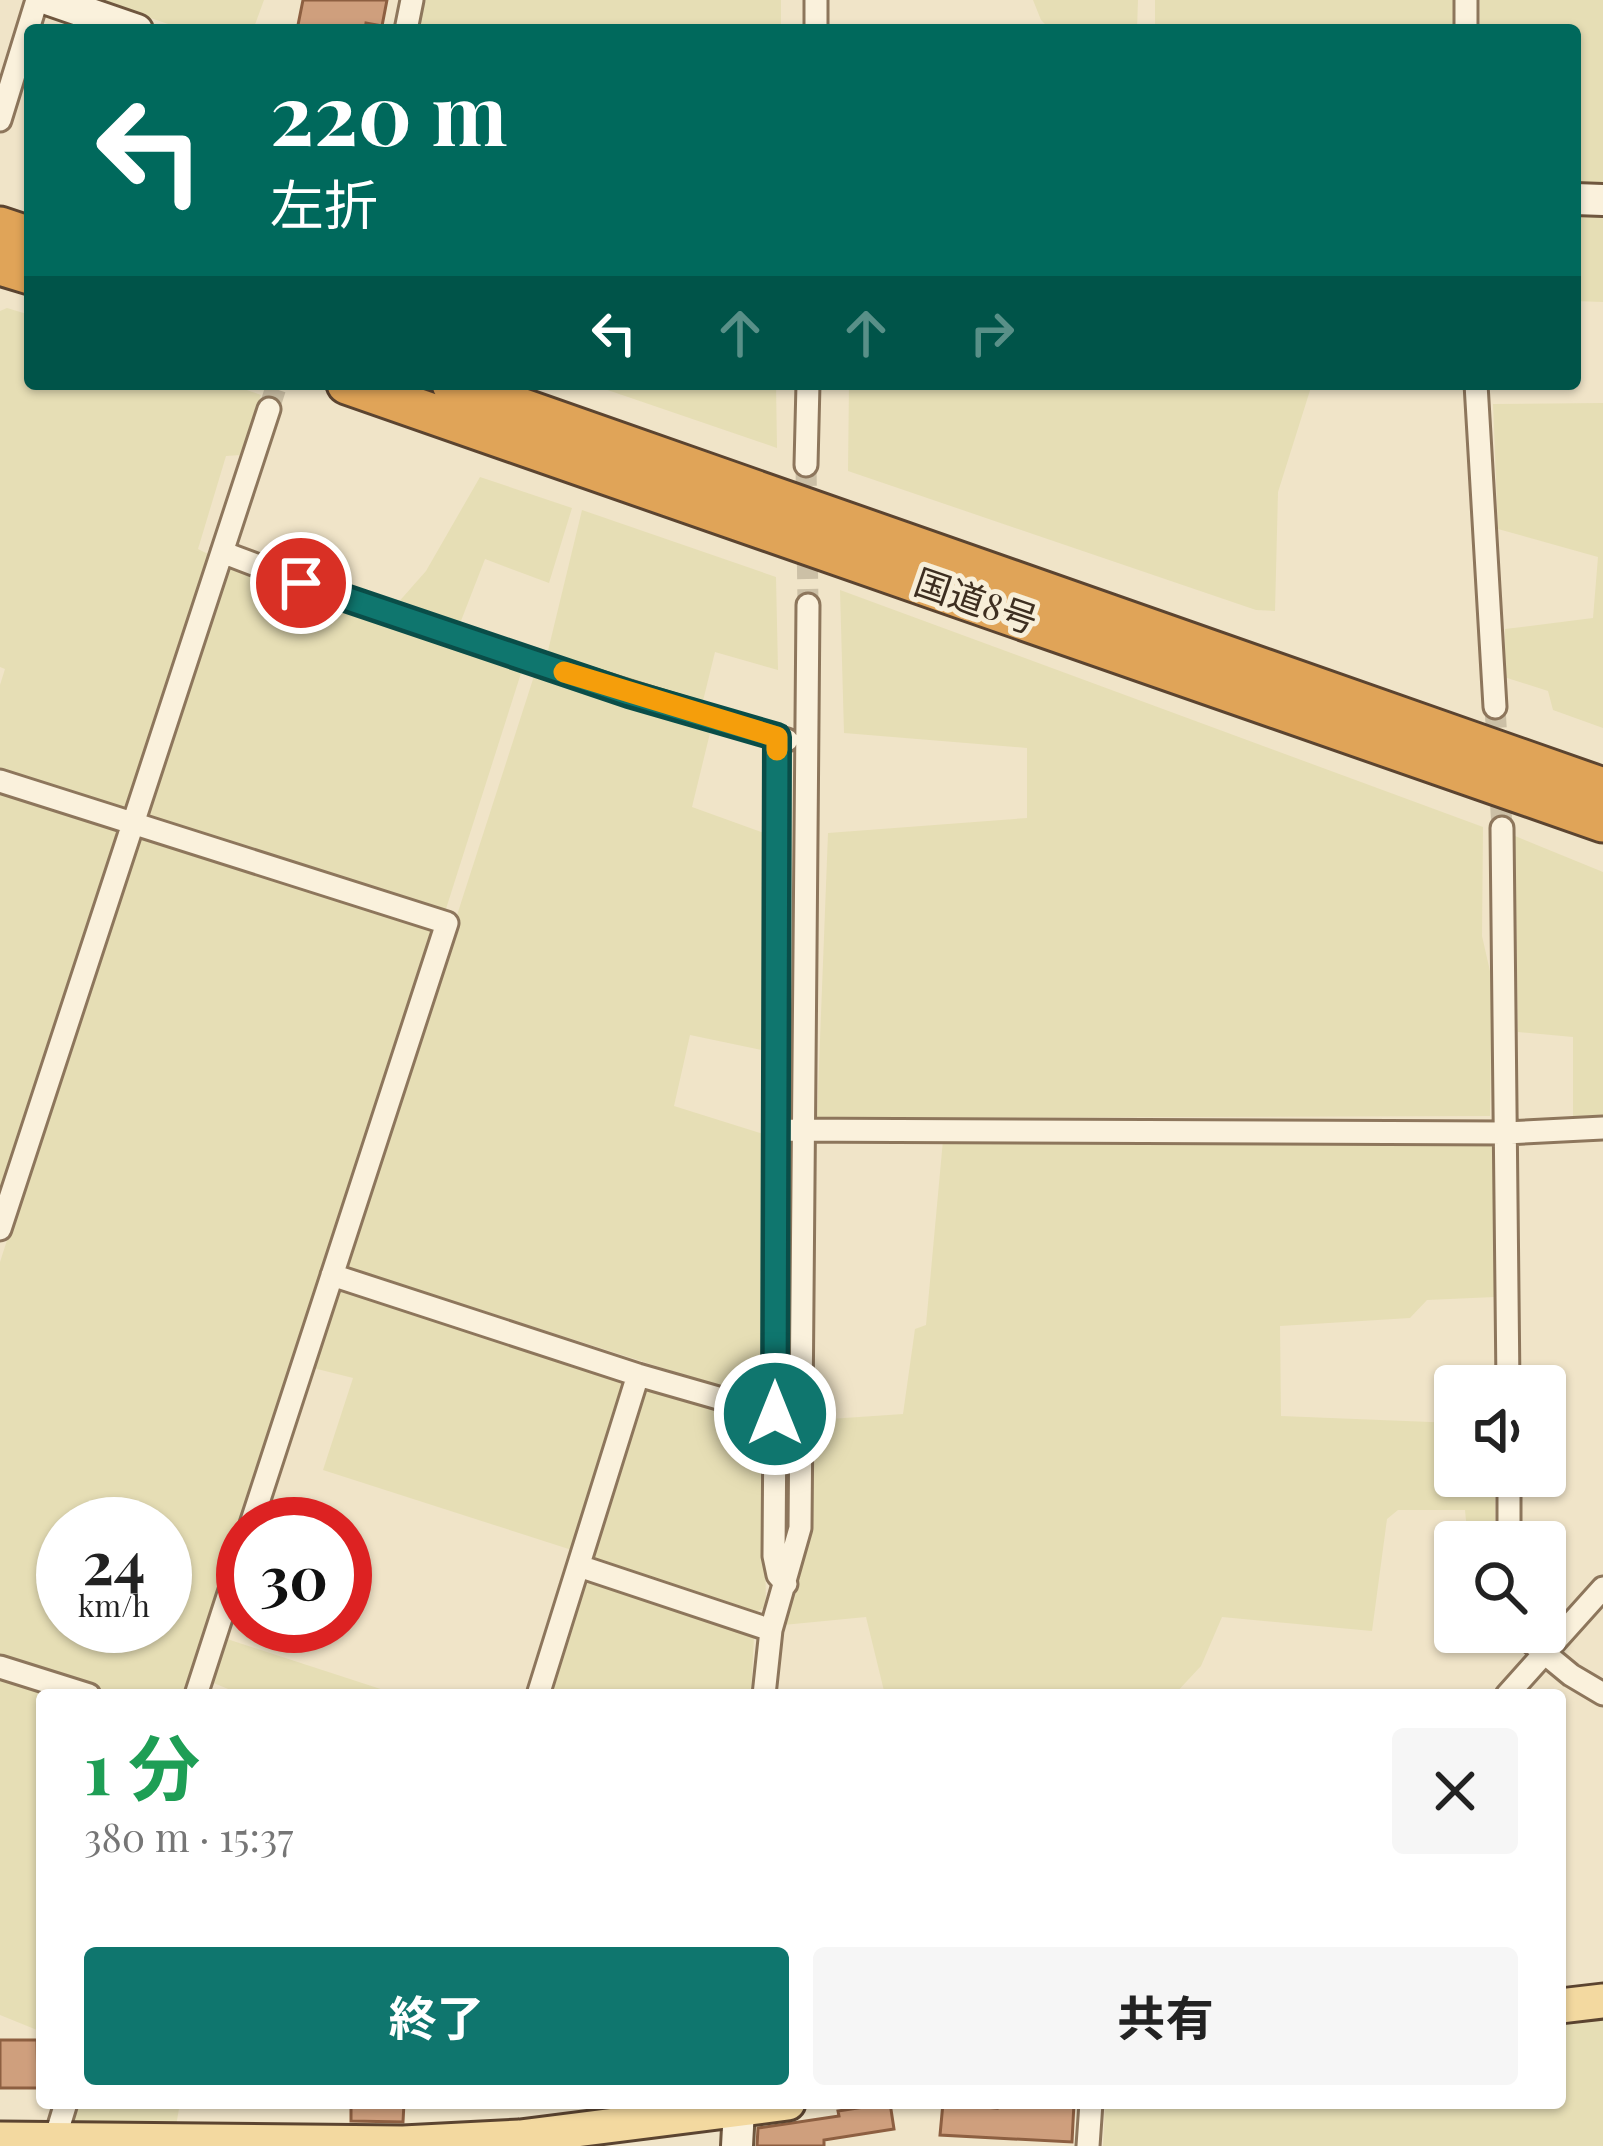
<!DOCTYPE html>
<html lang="ja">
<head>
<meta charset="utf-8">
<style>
  :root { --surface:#fff; --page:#f6f6f6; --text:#222; --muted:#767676; --accent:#0f766e }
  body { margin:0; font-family:"Playfair Display","Noto Sans JP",serif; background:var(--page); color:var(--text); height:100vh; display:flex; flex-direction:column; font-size:45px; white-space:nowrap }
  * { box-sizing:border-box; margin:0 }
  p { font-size:39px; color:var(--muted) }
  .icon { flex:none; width:66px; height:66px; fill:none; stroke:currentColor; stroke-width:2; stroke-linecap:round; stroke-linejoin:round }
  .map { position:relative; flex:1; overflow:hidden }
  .drawer { position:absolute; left:36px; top:1689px; width:1530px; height:420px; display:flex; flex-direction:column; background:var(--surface); border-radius:12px; box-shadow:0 3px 9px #0004 }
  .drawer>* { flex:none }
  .banner { position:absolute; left:24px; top:24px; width:1557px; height:366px; border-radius:12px; box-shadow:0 3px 9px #0004; background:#00695c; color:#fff; overflow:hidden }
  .controls { position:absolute; left:1434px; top:1365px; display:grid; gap:24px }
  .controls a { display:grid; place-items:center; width:132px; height:132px; border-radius:12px; background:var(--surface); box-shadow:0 3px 9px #0004; font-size:60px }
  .speed { position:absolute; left:36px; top:1497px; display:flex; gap:24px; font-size:60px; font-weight:700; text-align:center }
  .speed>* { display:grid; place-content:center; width:156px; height:156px; border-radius:50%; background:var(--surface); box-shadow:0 3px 9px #0004; line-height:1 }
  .speed small { font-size:30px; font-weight:400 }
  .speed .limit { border:18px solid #d22; background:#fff; color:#111 }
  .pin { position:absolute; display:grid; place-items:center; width:102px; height:102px; color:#fff; margin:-51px; border:6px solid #fff; border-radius:50%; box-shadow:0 3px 12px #0007 }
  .me { position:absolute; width:132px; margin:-66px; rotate:0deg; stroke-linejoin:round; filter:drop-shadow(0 0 9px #0008) }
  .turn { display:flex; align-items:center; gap:42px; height:252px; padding:0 48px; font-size:54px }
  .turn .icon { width:156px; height:156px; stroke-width:2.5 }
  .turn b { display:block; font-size:84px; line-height:102px }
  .lanes { display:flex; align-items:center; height:114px; padding:0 48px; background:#0003; justify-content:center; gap:60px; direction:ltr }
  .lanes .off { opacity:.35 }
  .round { display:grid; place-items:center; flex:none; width:126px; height:126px; border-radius:12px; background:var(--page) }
  .headline { display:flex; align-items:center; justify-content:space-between; height:204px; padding:0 48px }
  h1 { font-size:72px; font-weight:700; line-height:90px; color:#1e9e55 }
  .button { display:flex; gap:24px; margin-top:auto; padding:24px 48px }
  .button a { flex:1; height:138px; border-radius:12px; background:var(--accent); color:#fff; font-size:48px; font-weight:700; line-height:138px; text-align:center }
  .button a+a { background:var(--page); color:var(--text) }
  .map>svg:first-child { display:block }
  .farmland { fill:#e6deb5; fill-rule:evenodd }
  .building { fill:#cf9f7d; stroke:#8d5f41; stroke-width:3 }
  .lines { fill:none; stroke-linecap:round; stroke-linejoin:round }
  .street-tunnel { stroke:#ccc0a6; stroke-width:21; stroke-dasharray:21 10; stroke-linecap:butt }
  .street-casing { stroke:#8d765c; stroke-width:27 }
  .secondary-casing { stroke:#6f573f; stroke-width:36 }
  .primary-casing { stroke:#5b4430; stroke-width:39 }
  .highway-casing { stroke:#5b4430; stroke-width:45 }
  .street { stroke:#faf1dc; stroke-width:21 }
  .secondary { stroke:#faf1dc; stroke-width:30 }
  .primary { stroke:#f3d9a0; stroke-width:33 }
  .highway { stroke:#e0a458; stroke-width:39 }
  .route-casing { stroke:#0a4d48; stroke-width:30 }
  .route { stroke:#0f766e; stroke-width:21 }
  .slow { stroke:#f59e0b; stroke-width:21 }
  .labels { text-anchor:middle; stroke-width:10; stroke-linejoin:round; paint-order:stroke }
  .street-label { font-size:36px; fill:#3d2e20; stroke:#f7eed8 }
</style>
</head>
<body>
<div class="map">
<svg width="1603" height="2146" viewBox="0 0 1603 2146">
  <rect width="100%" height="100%" fill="#f0e4c8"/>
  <path class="farmland" d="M 97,0 L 264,0 L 253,30 L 186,30 Z
    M 415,0 L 781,0 L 781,30 L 406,30 Z
    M 1033,0 L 1138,0 L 1137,30 L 1051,30 L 1041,20 Z
    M 1155,0 L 1459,0 L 1458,30 L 1155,30 Z
    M 1480,0 L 1603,0 L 1603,186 L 1575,186 L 1575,30 L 1480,30 Z
    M 1575,212 L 1603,212 L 1603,302 L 1575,301 Z
    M 7,308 L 30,315 L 30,384 L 230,384 L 261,395 L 240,455 L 226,456 L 198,549 L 212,556 L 125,811 L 0,771 L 0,685 L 5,669 L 0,667 L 0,311 Z
    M 590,384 L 776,384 L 777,448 Z
    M 849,384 L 1312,384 L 1278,492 L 1275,611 L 1256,610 L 848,471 Z
    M 1603,403 L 1603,728 L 1553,710 L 1548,691 L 1504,677 L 1505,629 L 1593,618 L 1598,557 L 1498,529 L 1493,404 Z
    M 480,477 L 572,508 L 549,583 L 485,559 L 459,626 L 396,605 L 426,571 Z
    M 582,510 L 776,577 L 778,670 L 715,652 L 701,709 L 546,659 Z
    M 228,563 L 522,670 L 445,912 L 143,818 Z
    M 840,590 L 1483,827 L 1482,936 L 1492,980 L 1490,1116 L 817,1118 L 828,833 L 1027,818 L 1027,748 L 844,733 Z
    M 535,673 L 710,733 L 692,807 L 764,833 L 766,1051 L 690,1035 L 674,1106 L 766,1135 L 762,1394 L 750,1396 L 344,1266 Z
    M 0,794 L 119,831 L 0,1199 Z
    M 138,834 L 433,929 L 188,1695 L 118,1695 L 0,1658 L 0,1262 ZM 63,1524 L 165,1524 L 165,1626 L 63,1626 Z
    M 1515,836 L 1603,872 L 1603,1115 L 1573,1116 L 1573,1037 L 1518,1032 Z
    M 943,1140 L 1493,1145 L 1495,1297 L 1427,1300 L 1410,1318 L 1280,1326 L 1281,1416 L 1455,1423 L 1455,1476 L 1495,1476 L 1495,1542 L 1468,1542 L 1465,1510 L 1398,1510 L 1387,1519 L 1372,1631 L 1222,1617 L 1201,1666 L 1174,1695 L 885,1695 L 866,1617 L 783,1625 L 810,1525 L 815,1420 L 903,1414 L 915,1329 L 926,1325 Z
    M 338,1282 L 628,1380 L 575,1551 L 323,1470 L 353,1378 L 309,1367 Z
    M 646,1386 L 763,1417 L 766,1607 L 751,1614 L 591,1557 Z
    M 583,1579 L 754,1636 L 751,1695 L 547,1695 Z
    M 224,1638 L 399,1695 L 243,1695 L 211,1682 Z
    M 0,1675 L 62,1695 L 42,1695 L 42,2032 L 0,2015 Z
    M 1603,2017 L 1603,2146 L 1103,2146 L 1105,2103 L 1560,2103 L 1560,2022 Z
    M 74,2103 L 180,2103 L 176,2126 L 68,2125 Z"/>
  <path class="building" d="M 303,0 L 387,0 L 382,26 L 366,23 L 365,30 L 297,30 Z
    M 0,2040 L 37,2040 L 38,2088 L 0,2088 Z
    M 351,2103 L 404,2103 L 403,2122 L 351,2121 Z
    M 890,2103 L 894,2129 L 824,2140 L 824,2146 L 757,2146 L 758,2128 L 839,2116 L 838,2111 Z
    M 943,2103 L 997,2108 L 997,2103 L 1074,2103 L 1072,2142 L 940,2135 Z"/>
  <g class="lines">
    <path class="street-tunnel" d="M 269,409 L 277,384
      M 806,465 L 808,605
      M 1495,707 L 1502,828"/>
    <defs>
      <path id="street" d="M 406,30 L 412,0
        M 816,30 L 816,0
        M 1466,30 L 1466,0
        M 0,120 L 37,0
        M 1476,384 L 1495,707
        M 806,465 L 808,384
        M 222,552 C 407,624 597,683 787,740
        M 777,737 L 777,1130 L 1506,1133 L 1603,1128
        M 0,781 L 447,923 L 251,1524
        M 1502,828 L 1508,1386
        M 777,1130 L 774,1556 L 778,1575 L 786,1584
        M 0,1229 L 269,409
        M 332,1275 L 638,1375 L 774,1414
        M 1509,1476 L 1509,1542
        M 579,1566 L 771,1630
        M 1519,1632 L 1571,1675 L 1603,1694
        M 0,1667 L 89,1695
        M 196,1695 L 243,1550
        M 538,1695 L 638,1375
        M 764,1695 L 771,1630 L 800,1528 L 808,605
        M 1507,1695 L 1603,1588
        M 55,2139 L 66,2103
        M 1088,2146 L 1091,2103"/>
      <path id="secondary" d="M 50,0 L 137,30
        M 1575,199 L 1603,200
        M 737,2146 L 739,2109"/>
      <path id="primary" d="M 1560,2006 L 1603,2001
        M 0,2139 L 403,2143 L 520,2137 L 788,2103"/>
      <path id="highway" d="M 0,227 L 30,237
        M 0,265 L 30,274
        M 347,384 L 1603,822
        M 452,384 L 1603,788"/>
    </defs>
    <use href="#street" class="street-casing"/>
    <use href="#secondary" class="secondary-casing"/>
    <use href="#primary" class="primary-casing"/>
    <use href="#highway" class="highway-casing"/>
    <use href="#street" class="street"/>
    <use href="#secondary" class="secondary"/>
    <use href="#primary" class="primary"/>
    <use href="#highway" class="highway"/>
  </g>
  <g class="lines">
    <defs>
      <path id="route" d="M 301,583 L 629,694 L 777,737 L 775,1414"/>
    </defs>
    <use href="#route" class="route-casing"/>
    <use href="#route" class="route"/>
    <path class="slow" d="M 564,672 L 777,737 L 777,750"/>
  </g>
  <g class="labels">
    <g class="street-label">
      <text transform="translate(976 601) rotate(19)" y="13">国道8号</text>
    </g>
  </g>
</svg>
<div class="controls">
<a><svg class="icon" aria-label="sound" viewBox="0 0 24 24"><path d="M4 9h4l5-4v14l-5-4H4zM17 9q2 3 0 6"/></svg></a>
<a><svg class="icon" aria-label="search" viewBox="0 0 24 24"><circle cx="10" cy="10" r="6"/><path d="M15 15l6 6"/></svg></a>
</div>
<div class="speed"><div>24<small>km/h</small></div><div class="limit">30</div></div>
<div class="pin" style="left:301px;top:583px;background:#d93025"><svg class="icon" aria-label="arrive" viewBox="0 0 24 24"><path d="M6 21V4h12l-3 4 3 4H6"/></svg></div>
<svg class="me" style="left:775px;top:1414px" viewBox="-20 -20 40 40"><circle r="17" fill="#0f766e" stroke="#fff" stroke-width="3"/><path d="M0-11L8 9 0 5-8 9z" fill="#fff"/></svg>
<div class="banner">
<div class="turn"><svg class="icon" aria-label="left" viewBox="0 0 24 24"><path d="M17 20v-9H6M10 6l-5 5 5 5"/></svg><div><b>220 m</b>左折</div></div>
<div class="lanes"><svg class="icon" aria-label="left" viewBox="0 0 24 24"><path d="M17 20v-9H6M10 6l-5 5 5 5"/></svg><svg class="icon off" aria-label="ahead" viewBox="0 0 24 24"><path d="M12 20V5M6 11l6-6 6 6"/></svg><svg class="icon off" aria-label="ahead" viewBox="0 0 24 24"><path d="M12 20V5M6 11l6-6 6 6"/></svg><svg class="icon off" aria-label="right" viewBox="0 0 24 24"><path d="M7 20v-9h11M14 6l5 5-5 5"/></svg></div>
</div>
<section class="drawer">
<div class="headline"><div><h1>1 分</h1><p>380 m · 15:37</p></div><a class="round"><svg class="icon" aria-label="close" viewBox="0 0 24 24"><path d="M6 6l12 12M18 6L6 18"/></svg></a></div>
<div class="button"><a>終了</a><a>共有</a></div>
</section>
</div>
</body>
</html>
